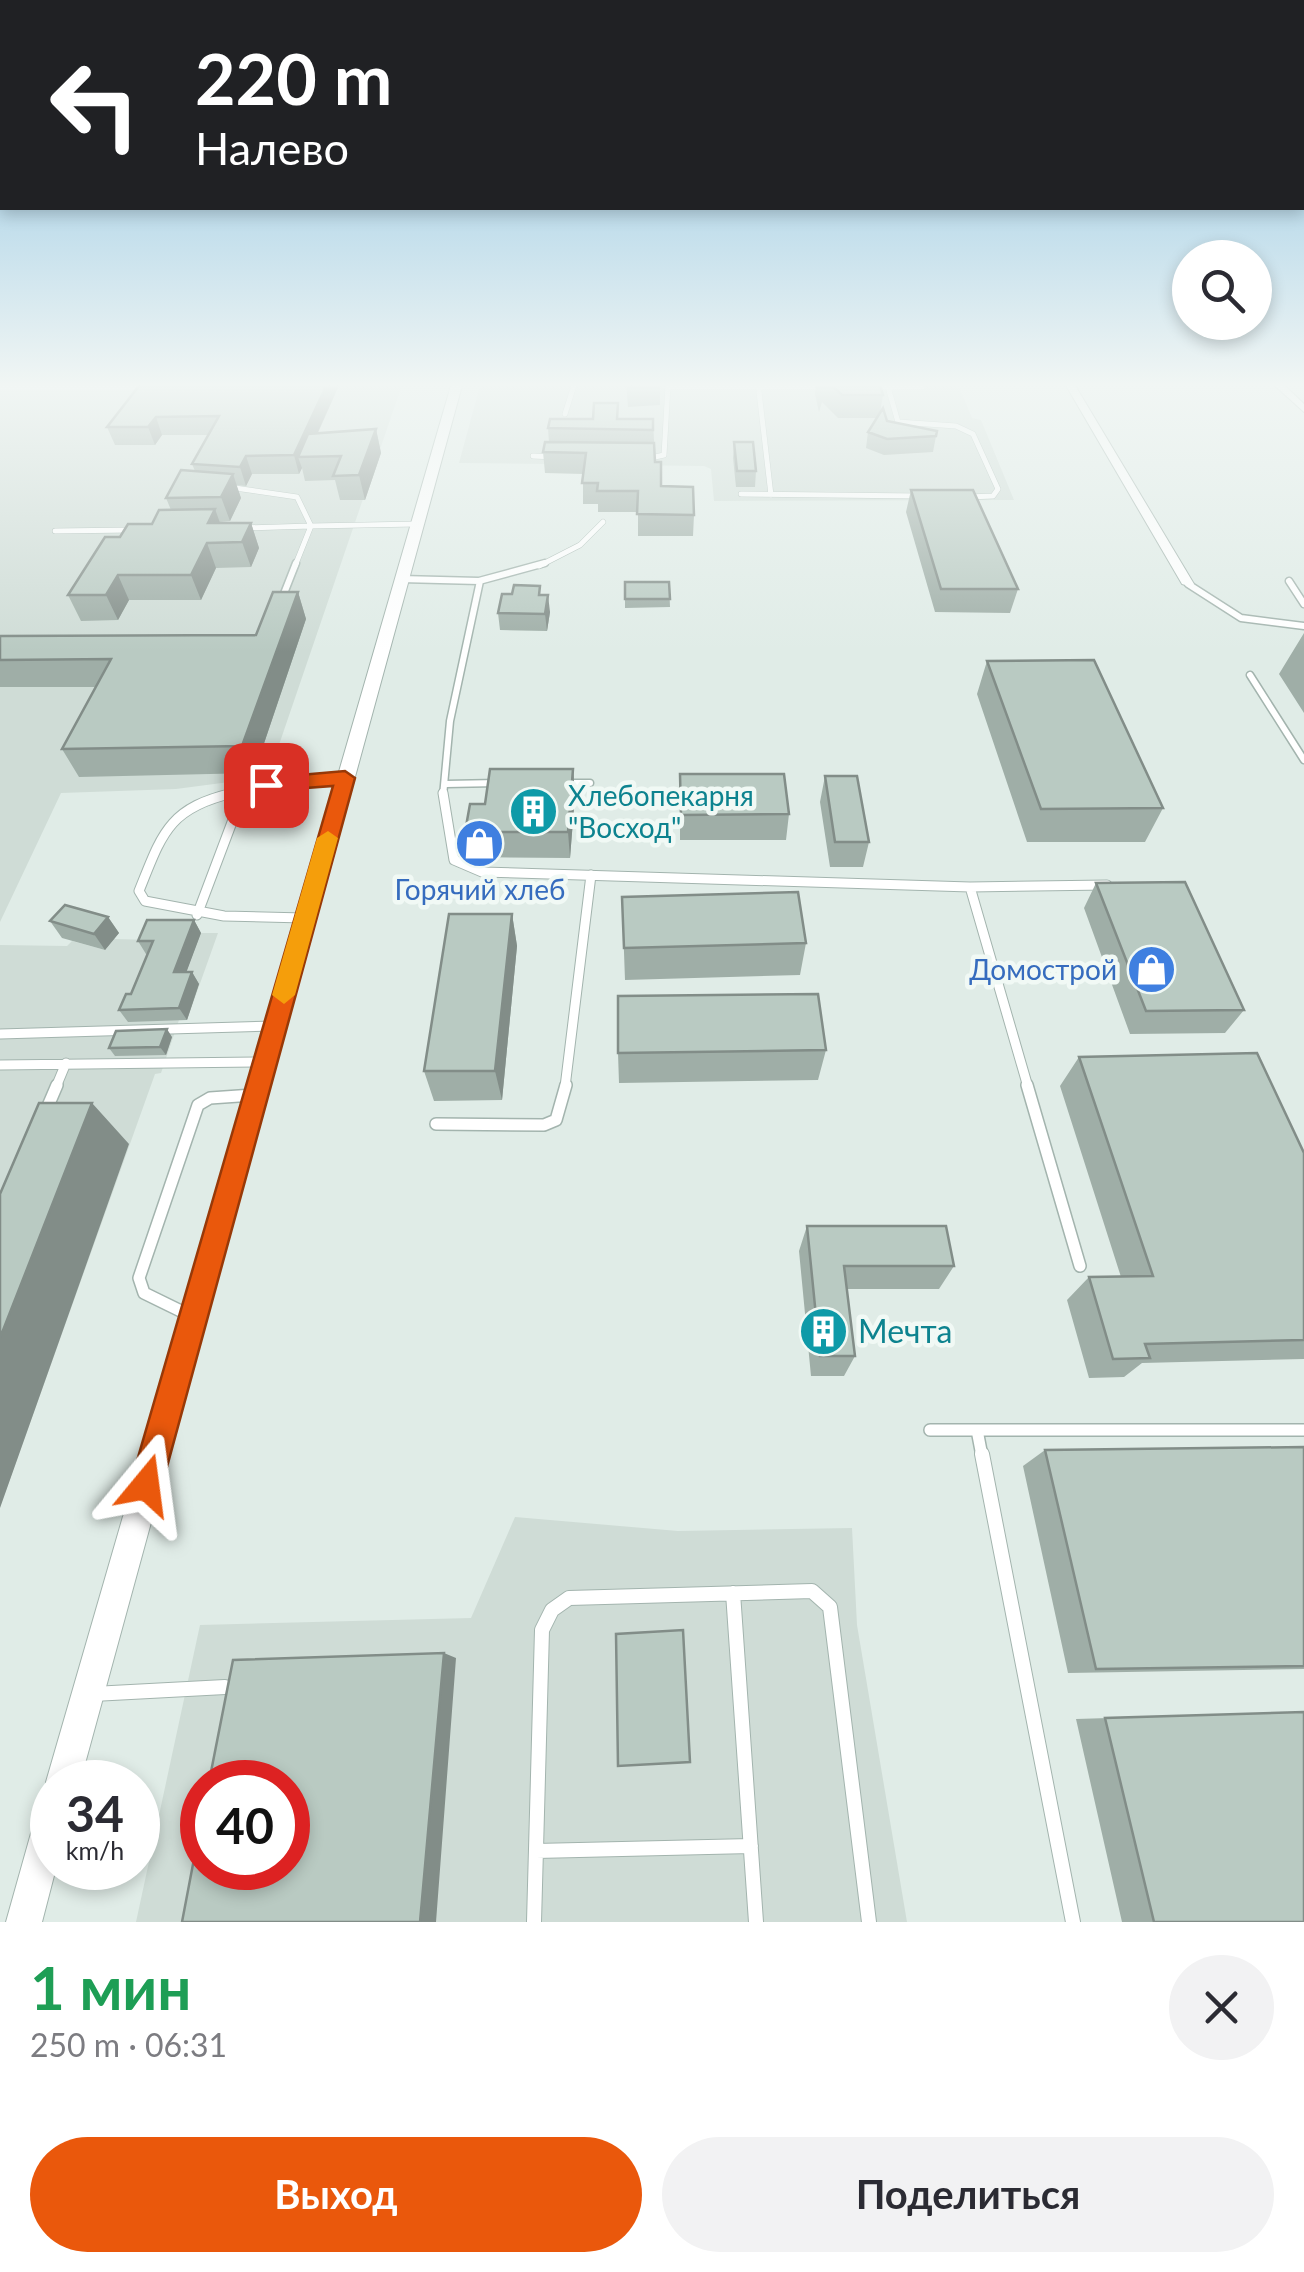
<!DOCTYPE html>
<html lang="ru">
<head>
<meta charset="utf-8">
<style>
  :root { --surface:#fff; --page:#f2f2f3; --text:#2b2b33; --muted:#7c7c81; --accent:#ea580c }
  body { margin:0; font-family:Lato,sans-serif; background:var(--page); color:var(--text); height:100vh; display:flex; flex-direction:column; font-size:38px; white-space:nowrap }
  * { box-sizing:border-box; margin:0 }
  p { font-size:32px; color:var(--muted) }
  .icon { flex:none; width:55px; height:55px; fill:none; stroke:currentColor; stroke-width:2; stroke-linecap:round; stroke-linejoin:round }
  .map { position:relative; height:1922px; overflow:hidden }
  .sheet { display:flex; flex-direction:column; background:var(--surface); flex:1 }
  .sheet>* { flex:none }
  .guide { position:absolute; left:0px; top:0px; width:1305px; height:210px; box-shadow:0 5px 15px #0003; background:#202124; color:#fff; overflow:hidden }
  .buttons { position:absolute; left:1172px; top:240px; display:grid; gap:20px }
  .buttons a { display:grid; place-items:center; width:100px; height:100px; border-radius:50%; background:var(--surface); box-shadow:0 5px 15px #0003; font-size:50px }
  .speed { position:absolute; left:30px; top:1760px; display:flex; gap:20px; font-size:50px; font-weight:700; text-align:center }
  .speed>* { display:grid; place-content:center; width:130px; height:130px; border-radius:50%; background:var(--surface); box-shadow:0 5px 15px #0003; line-height:1 }
  .speed small { font-size:25px; font-weight:400 }
  .speed .limit { border:15px solid #d22; background:#fff; color:#111 }
  .pin { position:absolute; display:grid; place-items:center; width:85px; height:85px; color:#fff; margin:-42px; border-radius:20px; box-shadow:0 5px 15px #0006 }
  .me { position:absolute; width:110px; margin:-55px; rotate:16deg; stroke-linejoin:round; filter:drop-shadow(0 0 8px #0008) }
  .turn { display:flex; align-items:center; gap:35px; height:210px; padding:0 30px; font-size:45px }
  .turn .icon { width:130px; height:130px; stroke-width:2.5 }
  .turn b { display:block; font-size:70px; line-height:85px }
  .round { display:grid; place-items:center; flex:none; width:105px; height:105px; border-radius:52px; background:var(--page) }
  .headline { display:flex; align-items:center; justify-content:space-between; height:170px; padding:0 30px }
  h1 { font-size:60px; font-weight:700; line-height:75px; color:#1e9e55 }
  .button { display:flex; gap:20px; margin-top:auto; padding:20px 30px }
  .button a { flex:1; height:115px; border-radius:60px; background:var(--accent); color:#fff; font-size:40px; font-weight:700; line-height:115px; text-align:center }
  .button a+a { background:var(--page); color:var(--text) }
  .map>svg:first-child { display:block }
  .built { fill:#cfdcd6; fill-rule:evenodd }
  .lines { fill:none; stroke-linecap:round; stroke-linejoin:round }
  .service-far4-casing { stroke:#a3b4ae; stroke-width:6 }
  .service-far3-casing { stroke:#a3b4ae; stroke-width:9 }
  .service-far2-casing { stroke:#a3b4ae; stroke-width:11 }
  .service-far1-casing { stroke:#a3b4ae; stroke-width:14 }
  .service-casing { stroke:#a3b4ae; stroke-width:16 }
  .minor-casing { stroke:#a3b4ae; stroke-width:2 }
  .tertiary-casing { stroke:#a3b4ae; stroke-width:2 }
  .service-far4 { stroke:#fff; stroke-width:5 }
  .service-far3 { stroke:#fff; stroke-width:6 }
  .service-far2 { stroke:#fff; stroke-width:9 }
  .service-far1 { stroke:#fff; stroke-width:11 }
  .service { stroke:#fff; stroke-width:14 }
  .minor { fill:#fff; fill-rule:evenodd }
  .tertiary { fill:#fff; fill-rule:evenodd }
  .wall { fill:#9faea7 }
  .shaded-wall { fill:#828d88 }
  .building { fill:#b9cac2; stroke:#828d88; stroke-width:2.5 }
  .route { fill:#ea580c; stroke:#983908; stroke-width:2.5 }
  .slow { fill:#f59e0b }
  .labels { text-anchor:middle; stroke-width:9; stroke-linejoin:round; paint-order:stroke }
  .culture-label { font-size:28px; fill:#0d838f; stroke:#f1f9f5; text-anchor:start }
  .shop-label { font-size:28px; fill:#366cbe; stroke:#f1f9f5 }
  .near-culture-label { font-size:32px; fill:#0d838f; stroke:#f1f9f5; text-anchor:start }
</style>
</head>
<body>
<div class="map">
<svg width="1304" height="1922" viewBox="0 0 1304 1922">
  <rect width="100%" height="100%" fill="#e0ece7"/>
  <path class="built" d="M 0,382 L 403,382 L 268,777 L 176,789 L 61,793 L 0,922 Z
    M 481,382 L 957,382 L 972,418 L 981,420 L 1014,500 L 714,501 L 711,469 L 704,466 L 459,463 Z
    M 201,933 L 218,933 L 187,1020 L 179,1020 L 161,1073 L 155,1074 L 0,1507 L 0,945 L 67,946 L 72,941 L 105,950 L 114,939 L 152,940 L 193,954 Z
    M 515,1517 L 678,1531 L 852,1528 L 857,1625 L 907,1922 L 136,1922 L 200,1625 L 471,1618 ZM 202,1782 L 288,1782 L 288,1868 L 202,1868 Z"/>
  <g class="lines">
    <defs>
      <path id="service-far4" d="M 758,383 L 771,495
        M 668,387 L 824,387
        M 884,387 L 922,387
        M 888,387 L 898,422 L 956,426 L 973,434 L 998,489 L 993,496 L 968,497
        M 0,388 L 147,388
        M 565,414 L 575,382
        M 533,456 L 555,457
        M 646,459 L 664,455 L 668,385
        M 228,487 L 297,497 L 311,526 L 417,524
        M 741,494 L 918,496
        M 242,528 L 311,526 L 295,566
        M 55,531 L 132,530
        M 539,566 L 580,545 L 603,522"/>
      <path id="service-far3" d="M 401,579 L 479,581 L 545,563
        M 1289,581 L 1304,604
        M 1188,584 L 1241,618 L 1304,626
        M 283,596 L 296,563
        M 1250,675 L 1304,760
        M 564,783 L 590,783
        M 446,784 L 498,783
        M 223,796 L 345,778
        M 242,796 L 245,789
        M 443,796 L 450,721 L 480,581"/>
      <path id="service-far2" d="M 233,793 C 168,808 162,834 139,891 L 145,901 L 224,916 L 304,918
        M 443,793 L 454,860 L 482,872 L 970,887 L 1028,1087
        M 970,887 L 1107,885
        M 197,915 L 243,793
        M 0,1034 L 275,1026
        M 0,1065 L 262,1062
        M 56,1087 L 66,1063
        M 565,1087 L 591,875"/>
      <path id="service-far1" d="M 1027,1085 L 1080,1266
        M 45,1113 L 57,1085
        M 436,1124 L 544,1125 L 556,1120 L 566,1085
        M 191,1316 L 144,1293 L 139,1278 L 198,1105 L 210,1098 L 253,1095
        M 930,1430 L 1304,1430
        M 977,1430 L 982,1456"/>
      <path id="service" d="M 982,1454 L 1073,1922
        M 733,1593 L 756,1922
        M 93,1694 L 225,1687
        M 536,1851 L 751,1846
        M 534,1922 L 542,1630 L 552,1610 L 569,1598 L 812,1591 L 830,1607 L 869,1922"/>
      <path id="minor" d="M 1064,382 L 1073,382 L 1194,584 L 1192,587 L 1182,584 Z
        M 1271,382 L 1281,382 L 1304,404 L 1304,412 Z"/>
      <path id="tertiary" d="M 452,382 L 463,382 L 80,1782 L 52,1782 L 52,1794 L 46,1782 Z
        M 52,1802 L 52,1868 L 56,1868 L 42,1922 L 6,1922 L 35,1819 L 40,1807 Z"/>
    </defs>
    <use href="#service-far4" class="service-far4-casing"/>
    <use href="#service-far3" class="service-far3-casing"/>
    <use href="#service-far2" class="service-far2-casing"/>
    <use href="#service-far1" class="service-far1-casing"/>
    <use href="#service" class="service-casing"/>
    <use href="#minor" class="minor-casing"/>
    <use href="#tertiary" class="tertiary-casing"/>
    <use href="#service-far4" class="service-far4"/>
    <use href="#service-far3" class="service-far3"/>
    <use href="#service-far2" class="service-far2"/>
    <use href="#service-far1" class="service-far1"/>
    <use href="#service" class="service"/>
    <use href="#minor" class="minor"/>
    <use href="#tertiary" class="tertiary"/>
  </g>
  <path class="wall" d="M 142,382 L 352,382 L 340,383 L 318,433 L 376,429 L 381,453 L 365,500 L 340,500 L 335,480 L 305,481 L 302,468 L 299,474 L 252,474 L 246,486 L 236,485 L 241,498 L 230,521 L 220,522 L 220,523 L 251,523 L 259,548 L 251,567 L 216,568 L 201,600 L 129,600 L 118,620 L 81,621 L 68,595 L 120,537 L 152,524 L 171,510 L 166,498 L 195,471 L 192,464 L 209,435 L 162,435 L 155,445 L 115,445 L 107,427 Z
    M 626,382 L 660,382 L 660,405 L 628,407 Z
    M 816,382 L 879,382 L 883,395 L 880,413 L 887,421 L 936,436 L 933,452 L 884,455 L 866,448 L 868,432 L 877,418 L 838,418 L 822,402 L 819,412 L 815,394 Z
    M 618,419 L 653,419 L 655,462 L 661,486 L 694,515 L 693,536 L 638,536 L 638,512 L 598,512 L 598,504 L 583,504 L 583,474 L 545,473 L 543,452 L 549,442 L 548,428 Z
    M 734,442 L 756,471 L 755,487 L 736,487 L 733,458 Z
    M 911,490 L 1018,589 L 1010,613 L 935,612 L 906,512 Z
    M 625,582 L 669,582 L 670,607 L 625,608 Z
    M 298,592 L 306,619 L 254,773 L 79,777 L 62,749 L 96,687 L 0,687 L 0,636 L 256,635 Z
    M 541,595 L 550,612 L 547,631 L 500,630 L 498,613 Z
    M 1304,633 L 1304,713 L 1279,674 Z
    M 987,661 L 1163,808 L 1145,842 L 1027,842 L 977,694 Z
    M 573,769 L 575,795 L 570,858 L 470,857 L 465,832 L 485,804 Z
    M 680,774 L 789,814 L 786,840 L 680,840 Z
    M 825,776 L 869,842 L 863,867 L 830,867 L 820,802 Z
    M 1096,883 L 1244,1010 L 1225,1033 L 1130,1034 L 1084,908 Z
    M 622,897 L 806,943 L 800,975 L 625,980 Z
    M 512,914 L 517,946 L 502,1100 L 434,1101 L 424,1071 Z
    M 108,917 L 119,933 L 105,950 L 62,938 L 50,921 Z
    M 194,920 L 201,933 L 186,972 L 192,972 L 199,984 L 187,1020 L 128,1022 L 119,1010 L 131,994 L 148,954 L 146,954 L 138,941 Z
    M 172,1037 L 166,1055 L 115,1056 L 109,1048 Z
    M 826,1050 L 818,1080 L 619,1083 L 618,1053 Z
    M 1079,1057 L 1304,1153 L 1304,1359 L 1142,1363 L 1124,1377 L 1089,1378 L 1067,1300 L 1089,1277 L 1121,1277 L 1060,1086 Z
    M 807,1226 L 954,1266 L 939,1289 L 847,1289 L 855,1356 L 844,1376 L 811,1376 L 799,1251 Z
    M 1304,1447 L 1304,1669 L 1068,1673 L 1023,1466 L 1045,1450 Z
    M 1304,1712 L 1304,1922 L 1122,1922 L 1076,1719 Z"/>
  <path class="shaded-wall" d="M 328,382 L 340,383 L 307,456 L 298,457 L 302,468 L 299,474 L 294,455 Z
    M 156,417 L 162,435 L 155,445 L 148,427 Z
    M 376,429 L 381,453 L 365,500 L 359,475 Z
    M 246,456 L 252,474 L 246,486 L 240,467 Z
    M 233,474 L 241,498 L 230,521 L 221,497 Z
    M 215,509 L 224,534 L 208,523 Z
    M 251,523 L 259,548 L 251,567 L 242,542 Z
    M 207,543 L 216,568 L 201,600 L 191,575 Z
    M 118,575 L 129,600 L 118,620 L 106,595 Z
    M 298,592 L 306,619 L 254,773 L 242,746 Z
    M 548,595 L 550,612 L 547,631 L 545,614 Z
    M 573,769 L 575,795 L 570,858 L 568,832 Z
    M 512,914 L 517,946 L 502,1100 L 495,1071 Z
    M 108,917 L 119,933 L 105,950 L 94,934 Z
    M 194,920 L 201,933 L 182,984 L 174,972 Z
    M 192,972 L 199,984 L 187,1020 L 179,1008 Z
    M 167,1029 L 172,1037 L 166,1055 L 160,1047 Z
    M 92,1103 L 129,1144 L 0,1508 L 0,1338 Z
    M 444,1653 L 456,1658 L 436,1922 L 420,1922 Z"/>
  <path class="building" d="M 142,382 L 328,382 L 294,455 L 246,456 L 240,467 L 192,464 L 219,416 L 156,417 L 148,427 L 107,427 Z
    M 628,382 L 660,382 L 660,384 L 628,385 Z
    M 828,382 L 879,382 L 883,395 L 842,395 Z
    M 594,403 L 618,403 L 617,419 L 653,419 L 653,430 L 548,428 L 550,419 L 593,419 Z
    M 883,408 L 887,421 L 937,431 L 936,436 L 887,439 L 868,432 Z
    M 376,429 L 359,475 L 333,476 L 341,456 L 298,457 L 308,434 Z
    M 545,442 L 654,443 L 655,462 L 661,462 L 661,486 L 693,487 L 694,515 L 637,514 L 638,491 L 597,491 L 598,483 L 582,483 L 586,453 L 543,452 Z
    M 734,442 L 753,442 L 756,471 L 737,471 Z
    M 181,470 L 233,474 L 221,497 L 166,498 Z
    M 911,490 L 973,490 L 1018,589 L 941,589 Z
    M 215,509 L 208,523 L 251,523 L 242,542 L 207,543 L 191,575 L 118,575 L 106,595 L 68,595 L 105,537 L 120,537 L 128,524 L 152,524 L 159,510 Z
    M 625,582 L 669,582 L 670,599 L 625,599 Z
    M 514,585 L 540,586 L 539,595 L 548,595 L 545,614 L 498,613 L 502,594 L 512,594 Z
    M 273,592 L 298,592 L 242,746 L 62,749 L 111,659 L 0,660 L 0,636 L 256,635 Z
    M 1094,660 L 1163,808 L 1041,809 L 987,661 Z
    M 490,769 L 573,769 L 568,832 L 465,832 L 470,804 L 485,804 Z
    M 680,774 L 784,774 L 789,814 L 681,815 Z
    M 825,776 L 857,776 L 869,842 L 835,842 Z
    M 1185,882 L 1244,1010 L 1146,1011 L 1096,883 Z
    M 798,892 L 806,943 L 624,948 L 622,897 Z
    M 65,905 L 108,917 L 94,934 L 50,921 Z
    M 449,914 L 512,914 L 495,1071 L 424,1071 Z
    M 147,920 L 194,920 L 174,972 L 192,972 L 179,1008 L 119,1010 L 126,994 L 131,994 L 153,941 L 138,941 Z
    M 818,994 L 826,1050 L 618,1053 L 618,996 Z
    M 167,1029 L 160,1047 L 109,1048 L 116,1031 Z
    M 1257,1053 L 1304,1153 L 1304,1340 L 1145,1344 L 1150,1358 L 1113,1359 L 1089,1277 L 1153,1276 L 1079,1057 Z
    M 39,1103 L 92,1103 L 0,1338 L 0,1194 Z
    M 807,1226 L 946,1226 L 954,1266 L 844,1266 L 855,1356 L 820,1356 Z
    M 1304,1447 L 1304,1666 L 1096,1669 L 1045,1450 Z
    M 683,1630 L 690,1762 L 618,1766 L 616,1634 Z
    M 444,1653 L 420,1922 L 182,1922 L 202,1817 L 202,1868 L 288,1868 L 288,1782 L 209,1782 L 233,1660 Z
    M 1304,1712 L 1304,1922 L 1154,1922 L 1105,1718 Z"/>
  <linearGradient id="sky" x2="0" y2="1"><stop stop-color="#80bde0"/><stop offset="0.59" stop-color="#f1f6f4"/><stop offset="1" stop-color="#f1f6f4" stop-opacity="0"/></linearGradient>
  <rect width="1304" height="652" fill="url(#sky)"/>
  <path class="route" d="M 345,771 L 355,778 L 162,1485 L 158,1496 L 146,1501 L 135,1496 L 130,1485 L 333,786 L 266,791 L 256,785 L 266,778 Z"/>
  <path class="slow" d="M 328,831 L 338,838 L 295,995 L 284,1004 L 272,995 L 317,838 Z"/>
  <defs>
    <symbol id="building-disc" viewBox="-11 -11 22 22"><circle r="9.5" fill="#0f9aa8" stroke="#f1f9f5"/><path d="M-4-6H4V6H1V3H-1V6H-4ZM-2.5-4.3h1.7v1.8h-1.7ZM.8-4.3h1.7v1.8H.8ZM-2.5-1h1.7V.8h-1.7ZM.8-1h1.7V.8H.8Z" fill="#fff"/></symbol>
    <symbol id="shop-disc" viewBox="-11 -11 22 22"><circle r="9.5" fill="#3f7fe0" stroke="#f1f9f5"/><path d="M-5-2.5h2.3a2.7 3.5 0 0 1 5.4 0H5L5.5 6h-11ZM-1.5-2.5h3a1.5 2.3 0 0 0-3 0Z" fill="#fff"/></symbol>
  </defs>
  <g fill-rule="evenodd">
    <use href="#building-disc" x="506" y="784" width="55" height="55"/>
    <use href="#shop-disc" x="452" y="816" width="55" height="55"/>
    <use href="#shop-disc" x="1124" y="942" width="55" height="55"/>
    <use href="#building-disc" x="796" y="1304" width="55" height="55"/>
  </g>
  <g class="labels">
    <g class="culture-label">
      <text x="568" y="806">Хлебопекарня<tspan x="568" dy="32">"Восход"</tspan></text>
    </g>
    <g class="shop-label">
      <text x="480" y="900">Горячий хлеб</text>
      <text x="1117" y="980" text-anchor="end">Домострой</text>
    </g>
    <g class="near-culture-label">
      <text x="858" y="1343">Мечта</text>
    </g>
  </g>
</svg>
<div class="buttons">
<a><svg class="icon" aria-label="search" viewBox="0 0 24 24"><circle cx="10" cy="10" r="6"/><path d="M15 15l6 6"/></svg></a>
</div>
<div class="speed"><div>34<small>km/h</small></div><div class="limit">40</div></div>
<div class="pin" style="left:266px;top:785px;background:#d93025"><svg class="icon" aria-label="arrive" viewBox="0 0 24 24"><path d="M6 21V4h12l-3 4 3 4H6"/></svg></div>
<svg class="me" style="left:146px;top:1485px" viewBox="-20 -20 40 40"><path d="M0-17L14 15 0 8-14 15z" fill="#ea580c" stroke="#fff" stroke-width="4"/></svg>
<div class="guide">
<div class="turn"><svg class="icon" aria-label="left" viewBox="0 0 24 24"><path d="M17 20v-9H6M10 6l-5 5 5 5"/></svg><div><b>220 m</b>Налево</div></div>
</div>
</div>
<section class="sheet">
<div class="headline"><div><h1>1 мин</h1><p>250 m · 06:31</p></div><a class="round"><svg class="icon" aria-label="close" viewBox="0 0 24 24"><path d="M6 6l12 12M18 6L6 18"/></svg></a></div>
<div class="button"><a>Выход</a><a>Поделиться</a></div>
</section>
</body>
</html>
